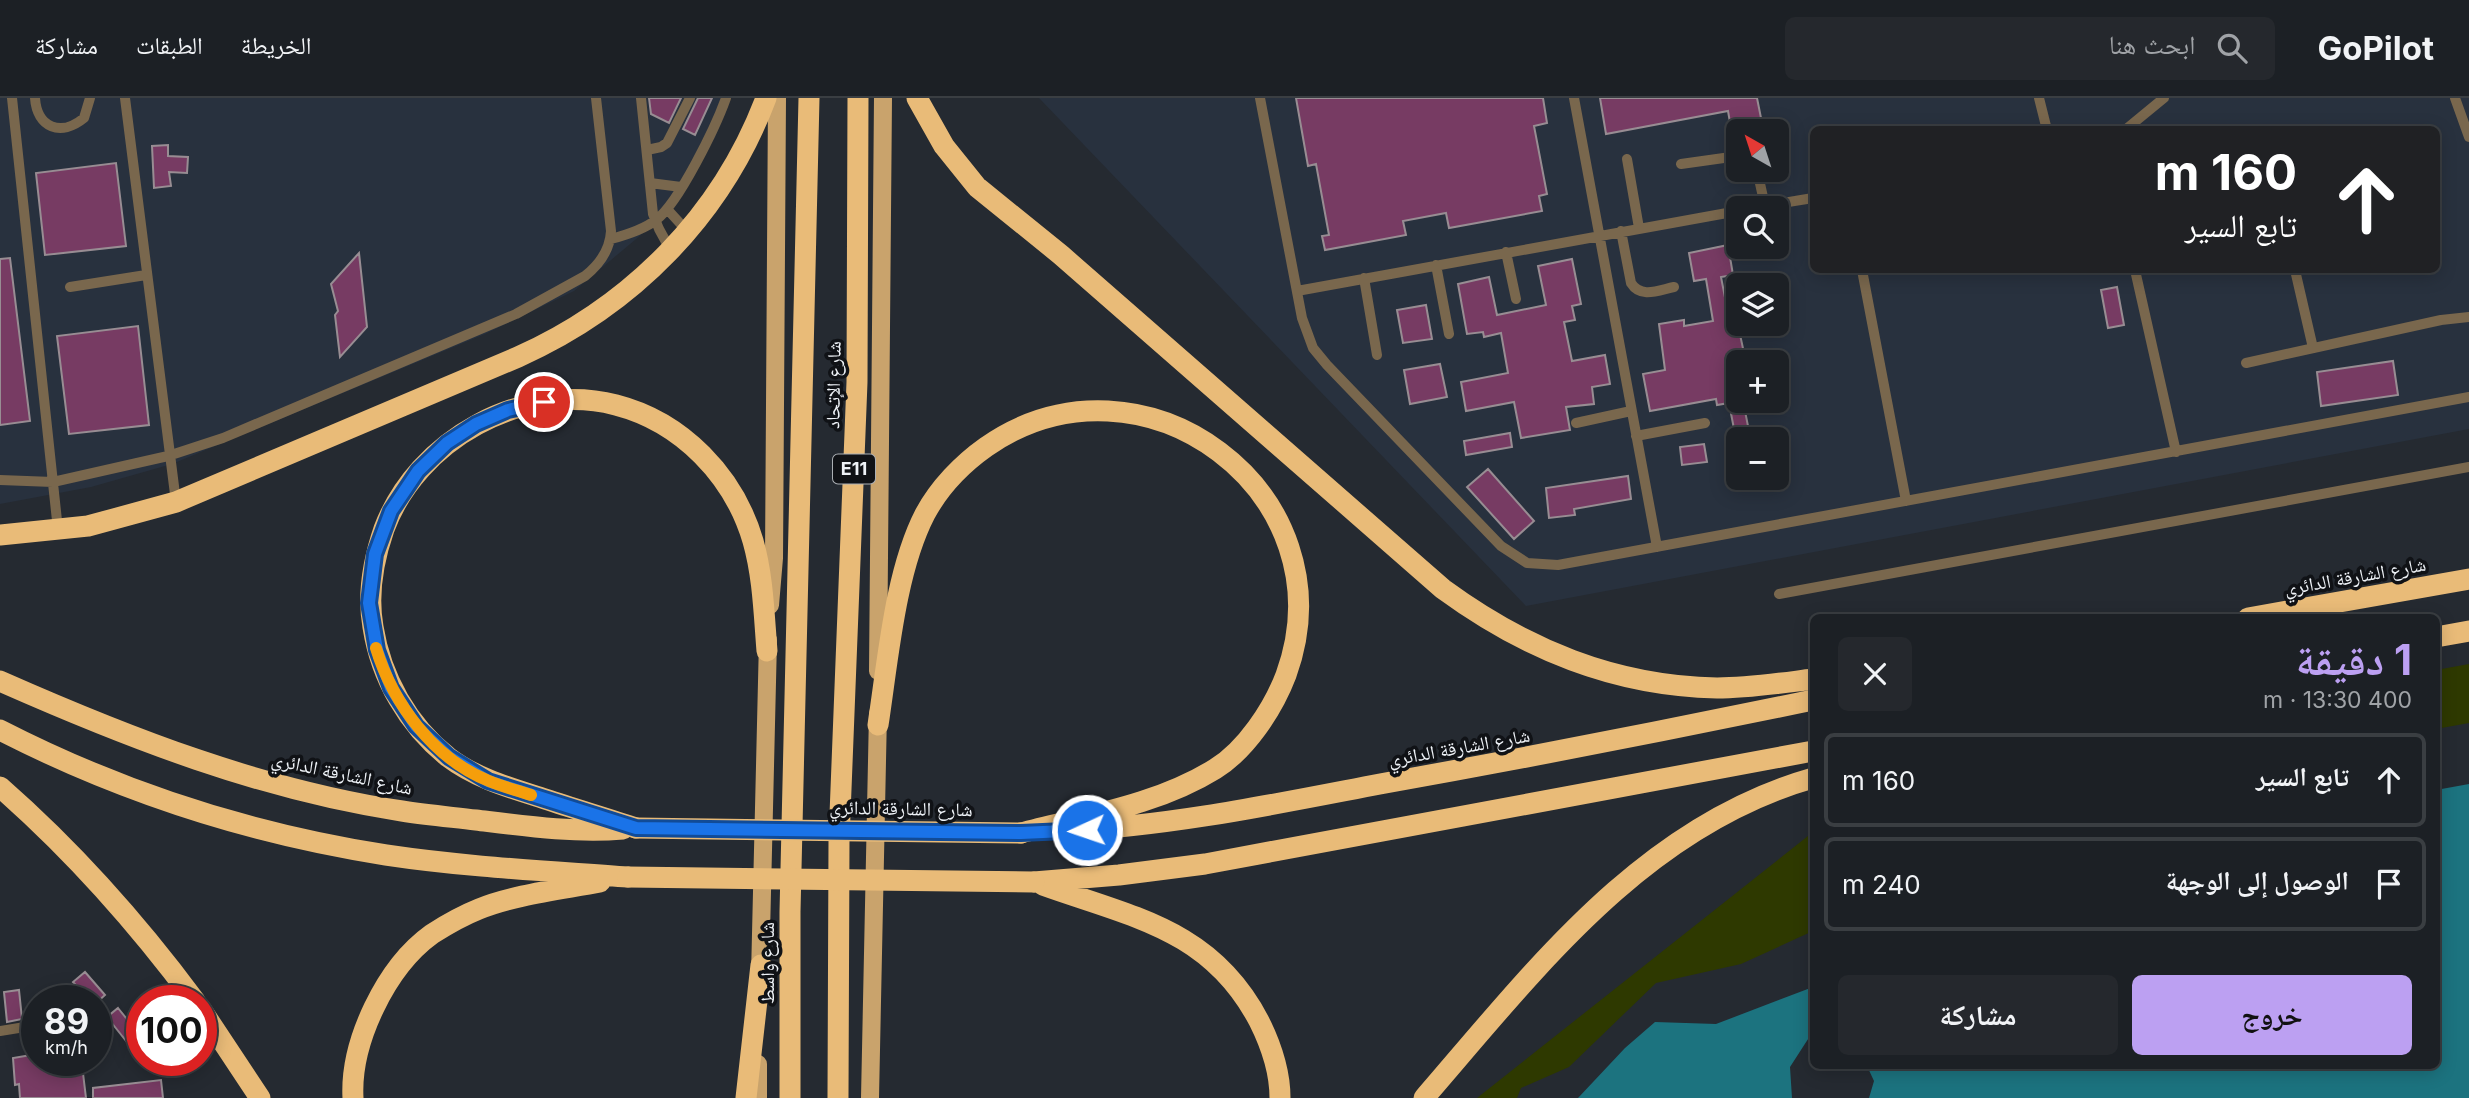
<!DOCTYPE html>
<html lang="ar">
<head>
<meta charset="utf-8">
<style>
  :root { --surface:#1c2025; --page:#25282d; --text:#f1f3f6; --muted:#a0a3a7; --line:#3a3e42; --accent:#bca0f2 }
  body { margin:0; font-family:Inter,"Noto Naskh Arabic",sans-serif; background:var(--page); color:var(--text); direction:rtl; height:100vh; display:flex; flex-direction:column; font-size:26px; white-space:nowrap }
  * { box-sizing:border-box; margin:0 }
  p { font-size:23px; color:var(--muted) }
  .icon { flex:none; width:38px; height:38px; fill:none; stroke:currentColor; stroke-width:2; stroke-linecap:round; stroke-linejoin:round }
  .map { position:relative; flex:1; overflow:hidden; direction:ltr }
  .details { position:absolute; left:1810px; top:516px; width:630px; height:455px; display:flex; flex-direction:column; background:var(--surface); border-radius:10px; box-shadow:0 4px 18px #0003,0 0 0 2px var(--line); direction:rtl }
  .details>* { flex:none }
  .banner { position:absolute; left:1810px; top:28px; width:630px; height:147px; border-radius:10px; box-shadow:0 4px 18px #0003,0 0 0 2px var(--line); direction:rtl; background:#202124; color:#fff; overflow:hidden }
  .needle { width:46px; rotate:321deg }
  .buttons { position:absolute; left:1726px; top:21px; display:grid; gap:14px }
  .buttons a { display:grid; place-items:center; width:63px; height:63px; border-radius:10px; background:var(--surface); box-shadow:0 4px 18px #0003,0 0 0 2px var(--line); font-size:35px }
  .speed { position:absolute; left:21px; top:887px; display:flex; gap:14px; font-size:35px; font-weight:700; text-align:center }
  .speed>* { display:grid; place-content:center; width:91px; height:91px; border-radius:50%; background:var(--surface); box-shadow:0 4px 18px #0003,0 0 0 2px var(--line); line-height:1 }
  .speed small { font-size:18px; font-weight:400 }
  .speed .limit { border:10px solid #d22; background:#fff; color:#111 }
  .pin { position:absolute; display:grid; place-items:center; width:60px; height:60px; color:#fff; margin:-30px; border:4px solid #fff; border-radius:50%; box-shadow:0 2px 7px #0007 }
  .me { position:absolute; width:77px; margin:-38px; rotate:267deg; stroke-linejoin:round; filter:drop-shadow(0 0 5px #0008) }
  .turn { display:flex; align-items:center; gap:24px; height:147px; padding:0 28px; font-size:32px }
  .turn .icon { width:91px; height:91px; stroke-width:2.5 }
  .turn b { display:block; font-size:49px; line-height:60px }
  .round { display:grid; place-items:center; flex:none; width:74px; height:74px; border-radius:10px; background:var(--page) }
  .headline { display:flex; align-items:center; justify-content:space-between; height:119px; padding:0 28px }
  h1 { font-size:42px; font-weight:700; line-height:52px; color:var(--accent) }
  .action { display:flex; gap:14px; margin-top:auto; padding:14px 28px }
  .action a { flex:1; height:80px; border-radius:10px; background:var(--accent); color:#111; font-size:28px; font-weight:700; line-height:80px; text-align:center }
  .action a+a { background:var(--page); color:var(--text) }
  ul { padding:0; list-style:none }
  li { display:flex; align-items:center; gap:21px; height:94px; margin:0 14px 10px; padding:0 14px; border:4px solid var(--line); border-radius:10px }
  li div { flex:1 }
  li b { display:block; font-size:26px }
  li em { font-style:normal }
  header { display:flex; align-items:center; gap:42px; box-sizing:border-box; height:98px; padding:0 35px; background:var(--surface); border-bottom:2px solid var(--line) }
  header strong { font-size:33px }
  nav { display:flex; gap:38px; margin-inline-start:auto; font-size:24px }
  .search { width:490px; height:63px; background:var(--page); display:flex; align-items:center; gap:18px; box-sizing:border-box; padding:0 24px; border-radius:10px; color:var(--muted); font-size:26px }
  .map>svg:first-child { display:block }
  .built { fill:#28313e; fill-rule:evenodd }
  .green { fill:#2e3900 }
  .water { fill:#1c737f }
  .building { fill:#773b63; stroke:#988d93; stroke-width:2 }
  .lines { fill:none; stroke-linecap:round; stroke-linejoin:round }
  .lane { stroke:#79674d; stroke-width:10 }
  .primary { stroke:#c9a36c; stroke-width:18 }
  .highway { stroke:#e9bb78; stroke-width:21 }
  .highway-bridge { stroke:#e9bb78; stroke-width:21 }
  .route-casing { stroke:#114b97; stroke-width:18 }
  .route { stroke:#1a73e8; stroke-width:12 }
  .slow { stroke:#f59e0b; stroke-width:12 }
  .labels { text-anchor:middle; stroke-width:7; stroke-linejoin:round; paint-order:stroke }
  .shield { fill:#101216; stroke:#abafb4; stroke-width:2 }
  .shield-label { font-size:18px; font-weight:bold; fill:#eef2f7 }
  .street-label { font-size:19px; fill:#eef2f7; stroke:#101216 }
</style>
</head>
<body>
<header>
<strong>GoPilot</strong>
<div class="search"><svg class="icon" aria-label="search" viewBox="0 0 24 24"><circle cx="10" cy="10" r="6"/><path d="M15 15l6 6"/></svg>ابحث هنا</div>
<nav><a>الخريطة</a><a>الطبقات</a><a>مشاركة</a></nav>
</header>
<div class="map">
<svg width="2469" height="1000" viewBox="0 0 2469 1000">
  <rect width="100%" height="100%" fill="#252a31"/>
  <path class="built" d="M 0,0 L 730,0 L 715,40 L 654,126 L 574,193 L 485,236 L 172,366 L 91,389 L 0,406 Z
    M 1039,0 L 2469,0 L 2469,331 L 1526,508 ZM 1813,32 L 2436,32 L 2436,172 L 1813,172 ZM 1738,33 L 1776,33 L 1776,72 L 1738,72 ZM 1738,110 L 1776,110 L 1776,149 L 1738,149 ZM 1738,187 L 1776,187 L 1776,226 L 1738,226 ZM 1738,264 L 1776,264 L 1776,303 L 1738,303 ZM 1738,341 L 1776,341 L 1776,380 L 1738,380 Z"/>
  <path class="green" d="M 2469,566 L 2469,625 L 2436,631 L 2436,572 Z
    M 1813,734 L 1813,833 L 1741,866 L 1656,885 L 1569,969 L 1521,990 L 1517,1000 L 1477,1000 Z"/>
  <path class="water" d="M 2469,686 L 2469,1000 L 1869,1000 L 1874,983 L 1867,968 L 2436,968 L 2436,692 Z
    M 1813,889 L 1813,937 L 1810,938 L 1790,969 L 1792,1000 L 1578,1000 L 1625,950 L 1655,924 L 1716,926 Z"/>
  <path class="building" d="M 649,0 L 681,0 L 669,25 L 651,16 Z
    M 698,0 L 712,0 L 695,37 L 683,31 Z
    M 1296,0 L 1543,0 L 1547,25 L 1534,28 L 1547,96 L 1539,98 L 1542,113 L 1449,130 L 1446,115 L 1403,123 L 1406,137 L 1325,152 L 1322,138 L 1329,137 L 1316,66 L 1308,68 Z
    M 1600,0 L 1757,0 L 1763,30 L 1732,36 L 1728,13 L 1606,36 Z
    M 168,47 L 168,58 L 188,59 L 187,75 L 169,74 L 171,88 L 154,90 L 152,48 Z
    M 116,65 L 126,148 L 45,157 L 36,75 Z
    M 1728,147 L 1733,177 L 1721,179 L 1729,220 L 1736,218 L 1744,255 L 1738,256 L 1738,303 L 1743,303 L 1748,328 L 1734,331 L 1729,305 L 1717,307 L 1716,301 L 1650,313 L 1643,276 L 1665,272 L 1659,226 L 1684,222 L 1684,228 L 1713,223 L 1706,181 L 1694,183 L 1689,155 Z
    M 359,155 L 367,229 L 340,259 L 335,217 L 338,213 L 331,186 Z
    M 10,160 L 30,323 L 0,327 L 0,161 Z
    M 1572,161 L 1581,206 L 1572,208 L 1575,222 L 1564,224 L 1572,263 L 1605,257 L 1610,286 L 1592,289 L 1594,306 L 1566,309 L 1570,332 L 1521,340 L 1514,304 L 1466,313 L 1461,284 L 1508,275 L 1501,235 L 1484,239 L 1483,234 L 1467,236 L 1458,186 L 1489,179 L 1497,217 L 1546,207 L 1538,168 Z
    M 2117,189 L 2124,227 L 2108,230 L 2101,192 Z
    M 1426,207 L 1432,241 L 1403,245 L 1397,212 Z
    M 138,228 L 149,327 L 69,336 L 57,238 Z
    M 2393,263 L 2398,297 L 2321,308 L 2317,274 Z
    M 1440,266 L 1447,299 L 1410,306 L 1404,272 Z
    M 1510,335 L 1512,349 L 1466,357 L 1464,343 Z
    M 1704,346 L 1707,364 L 1682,367 L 1680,349 Z
    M 1488,371 L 1534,423 L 1514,441 L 1467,389 Z
    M 1628,378 L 1631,401 L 1574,411 L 1575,417 L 1549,420 L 1546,390 Z
    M 85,874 L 105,897 L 96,905 L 90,903 L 73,884 Z
    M 19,892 L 22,921 L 7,924 L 4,894 Z
    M 118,910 L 142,940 L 142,963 L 107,919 Z
    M 37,956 L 37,962 L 70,962 L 70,968 L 82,967 L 86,1000 L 20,1000 L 19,986 L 15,987 L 13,960 Z
    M 161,982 L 163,1000 L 93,1000 L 93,990 Z"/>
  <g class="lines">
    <path class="lane" d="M 12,0 L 58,432
      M 35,0 C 37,30 61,39 84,20 L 90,0
      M 125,0 L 176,404
      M 641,0 L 653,116 L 659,131 L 671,153
      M 1260,0 L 1302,220 L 1313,250 L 1327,267 L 1501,448 L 1527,465 L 1558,467 L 2469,299
      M 1574,0 L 1657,449
      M 2039,0 L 2047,32
      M 2455,0 L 2469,39
      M 2125,32 L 2164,0
      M 647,52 L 661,49 L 667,45 L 690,0
      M 1627,61 L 1639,130
      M 1681,66 L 1738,58
      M 1757,72 L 1765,108
      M 650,85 L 681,89
      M 1752,110 L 1813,100
      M 667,111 L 688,134
      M 1621,133 L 1631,185 C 1641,201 1659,192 1674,189
      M 611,141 C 626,137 643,132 656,122 C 679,105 716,28 726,0
      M 1506,154 L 1516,201
      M 1436,167 L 1449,236
      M 1862,172 L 1906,403
      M 2135,172 L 2176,354
      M 2295,172 L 2313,250
      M 1364,180 L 1377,257
      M 70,189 L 146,177
      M 1297,193 L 1738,113
      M 2246,265 L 2441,222 L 2469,219
      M 1576,325 L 1631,313
      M 1636,338 L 1705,325
      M 0,382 L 53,384 L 168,358 L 223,340 L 516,216 L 585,178 C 600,166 610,152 611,133 L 596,0
      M 1779,496 L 2469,369
      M 0,933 L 37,927"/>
    <path class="primary" d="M 770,507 L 774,460 L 777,0
      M 878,573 L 883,0
      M 760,878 L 768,542
      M 758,1000 L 758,966
      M 870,1000 L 878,615"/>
    <path class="highway" d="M 917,0 L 944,48 L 977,89 L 1061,157 L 1443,491 C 1525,551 1614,588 1717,590 C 1749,590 1781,585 1813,581
      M 0,437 L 88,428 L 176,404 L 518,259 C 632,208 722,117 766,0
      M 2248,520 L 2469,481
      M 2436,539 L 2469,533
      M 0,583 C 129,640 262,692 402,713 C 427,717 451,719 476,722 C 525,728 574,735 623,731
      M 878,627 C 888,562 895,474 925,416 C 939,390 962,366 986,349 C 1142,240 1352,395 1286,577 C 1273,611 1246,652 1215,671 C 1157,707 1085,718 1021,735
      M 0,632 C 121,694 251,736 386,757 C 466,769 548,773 628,779
      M 0,689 C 73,753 137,825 195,903
      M 636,730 C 606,720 575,711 545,701 C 511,690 477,681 448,659 C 408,627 381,580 373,529 C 367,495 373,463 384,431 C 417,342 522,283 616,307 C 682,324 734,378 753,443 C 763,478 764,516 767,553
      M 1065,733 C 1171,728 1275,706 1380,686 C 1525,660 1669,632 1813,602
      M 1034,784 L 1119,777 L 1205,766 L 1813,653
      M 1043,787 C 1132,819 1211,831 1259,923 C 1271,947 1280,973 1280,1000
      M 201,911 L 260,1000
      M 353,1000 C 350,944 386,869 432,836 C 446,827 464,817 479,811 C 512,797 564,791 600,784
      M 746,1000 L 761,867
      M 790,1000 L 790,814 L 809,0
      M 838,1000 L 839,742 L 857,284 L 858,0
      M 1424,1000 C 1534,873 1643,728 1813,680"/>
    <path class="highway-bridge" d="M 636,730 L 1021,735
      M 628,779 L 1034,784"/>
  </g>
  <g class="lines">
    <defs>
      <path id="route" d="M 544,304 L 508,312 L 476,326 L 447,345 L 418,373 L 391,413 L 375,456 L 369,505 L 377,552 L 391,590 L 416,628 L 449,659 L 488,683 L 636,730 L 1021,735 L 1087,732"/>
    </defs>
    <use href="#route" class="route-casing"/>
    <use href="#route" class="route"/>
    <path class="slow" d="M 376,550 C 393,606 434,661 489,683 C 503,689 517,692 531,697"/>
  </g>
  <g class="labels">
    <rect class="shield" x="833" y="356.5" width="42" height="29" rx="5"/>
    <g class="shield-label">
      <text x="854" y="377">E11</text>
    </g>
    <g class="street-label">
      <text transform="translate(833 287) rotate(-89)" y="7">شارع الإتحاد</text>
      <text transform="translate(2355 478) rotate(-10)" y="7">شارع الشارقة الدائري</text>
      <text transform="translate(1459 649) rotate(-10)" y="7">شارع الشارقة الدائري</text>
      <text transform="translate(342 675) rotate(12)" y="7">شارع الشارقة الدائري</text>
      <text transform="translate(901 710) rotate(1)" y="7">شارع الشارقة الدائري</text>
      <text transform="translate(767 865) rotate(-90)" y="7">شارع واسط</text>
    </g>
  </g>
</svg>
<div class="buttons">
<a><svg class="needle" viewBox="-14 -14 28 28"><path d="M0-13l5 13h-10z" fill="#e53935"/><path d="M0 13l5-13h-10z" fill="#a0a3a7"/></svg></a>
<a><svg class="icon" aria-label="search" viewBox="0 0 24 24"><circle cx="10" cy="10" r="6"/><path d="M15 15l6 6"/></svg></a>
<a><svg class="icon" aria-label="layers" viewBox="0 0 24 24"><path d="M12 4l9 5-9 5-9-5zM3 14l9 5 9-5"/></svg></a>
<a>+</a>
<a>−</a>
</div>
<div class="speed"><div>89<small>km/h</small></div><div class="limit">100</div></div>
<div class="pin" style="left:544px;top:304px;background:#d93025"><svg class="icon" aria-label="arrive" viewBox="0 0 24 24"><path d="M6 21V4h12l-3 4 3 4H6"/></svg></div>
<svg class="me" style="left:1087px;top:732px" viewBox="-20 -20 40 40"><circle r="17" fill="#1a73e8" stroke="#fff" stroke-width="3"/><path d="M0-11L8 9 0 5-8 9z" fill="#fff"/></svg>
<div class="banner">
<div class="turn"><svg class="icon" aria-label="ahead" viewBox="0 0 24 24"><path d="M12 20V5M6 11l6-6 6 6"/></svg><div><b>160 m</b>تابع السير</div></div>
</div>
<section class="details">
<div class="headline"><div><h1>1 دقيقة</h1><p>400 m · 13:30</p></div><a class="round"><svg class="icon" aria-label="close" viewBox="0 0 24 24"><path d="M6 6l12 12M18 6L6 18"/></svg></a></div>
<ul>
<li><svg class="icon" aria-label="ahead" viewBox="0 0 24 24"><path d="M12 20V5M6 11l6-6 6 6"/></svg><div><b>تابع السير</b></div><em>160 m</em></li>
<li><svg class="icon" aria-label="arrive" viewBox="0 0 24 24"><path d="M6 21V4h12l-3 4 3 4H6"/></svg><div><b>الوصول إلى الوجهة</b></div><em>240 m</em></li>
</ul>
<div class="action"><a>خروج</a><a>مشاركة</a></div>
</section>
</div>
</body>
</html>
